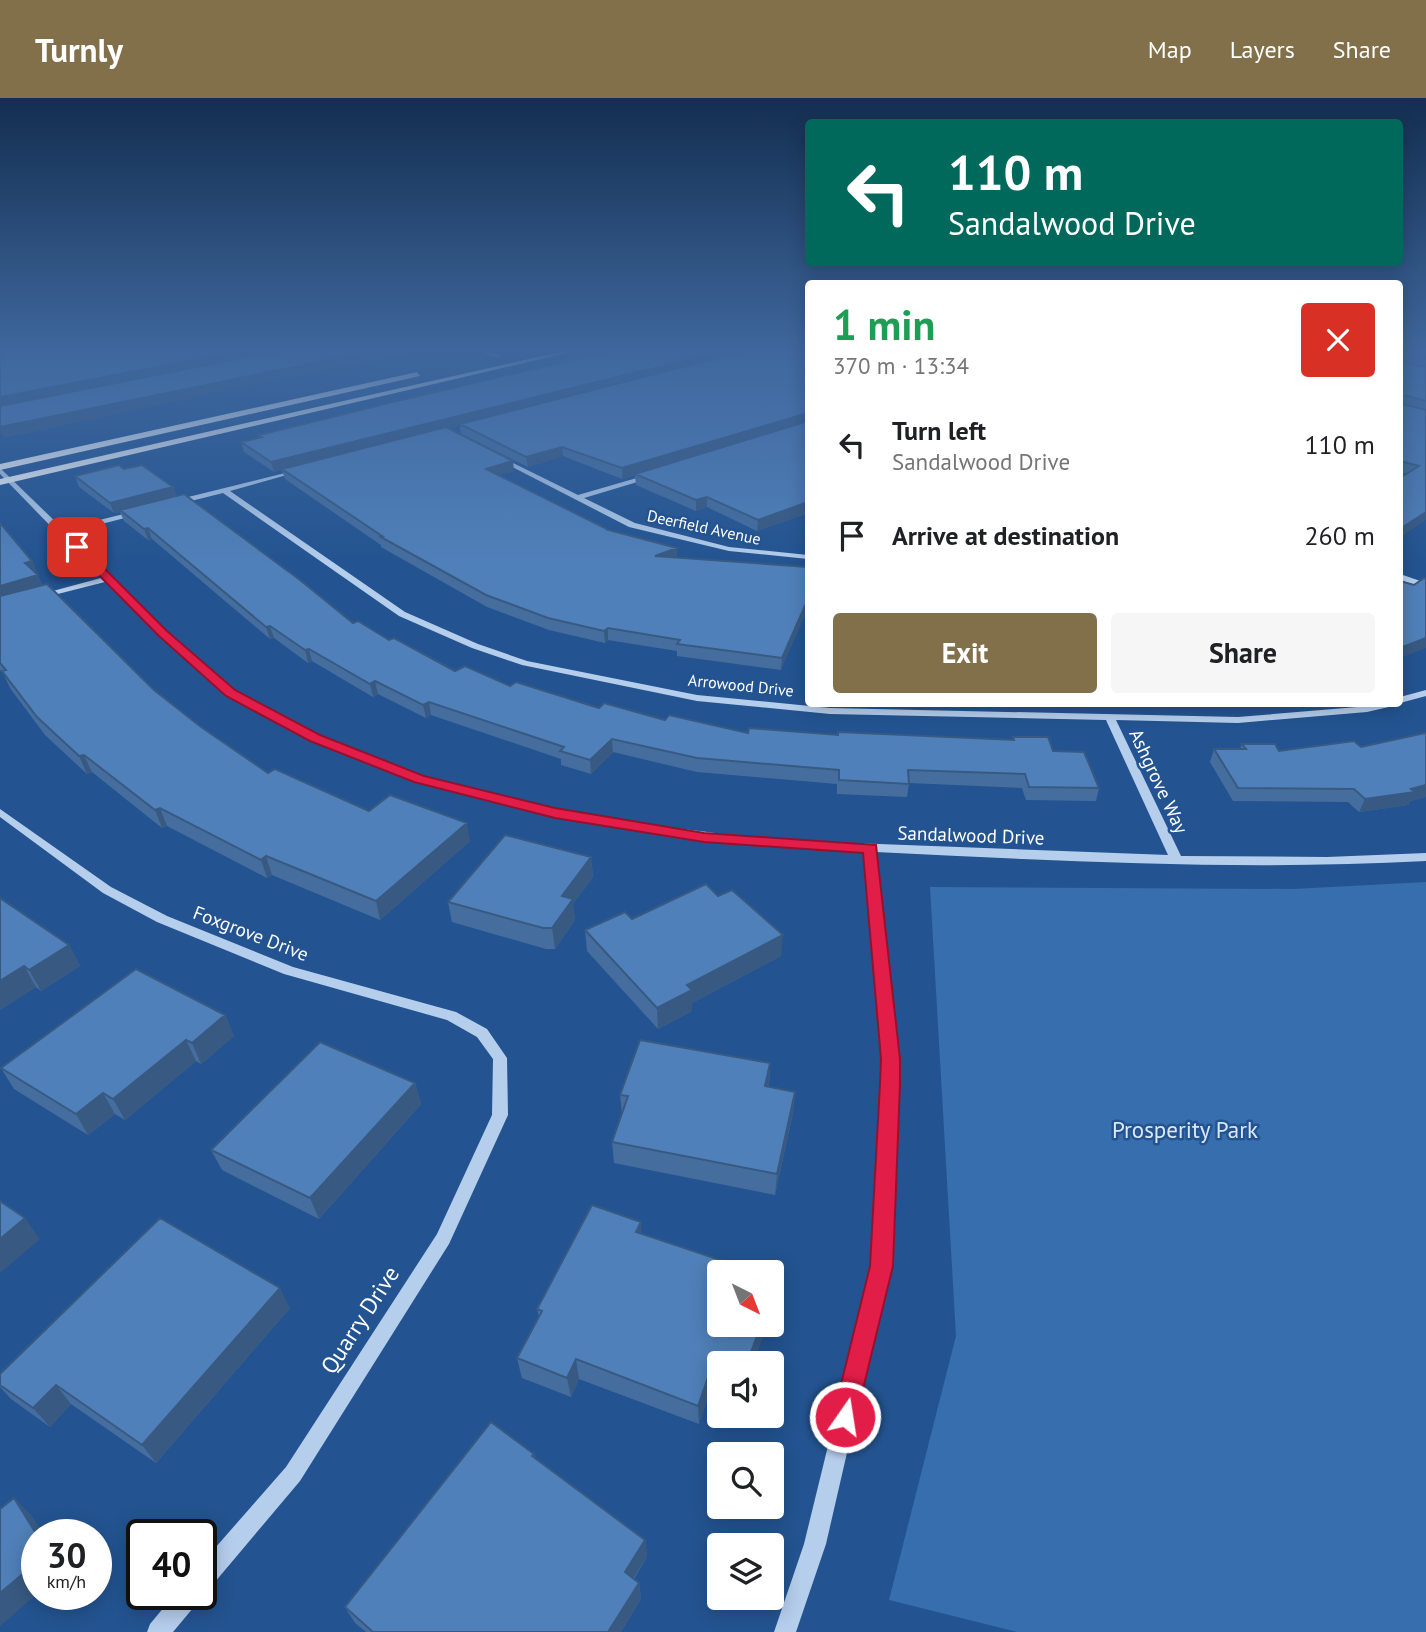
<!DOCTYPE html>
<html lang="en">
<head>
<meta charset="utf-8">
<style>
  :root { --surface:#fff; --page:#f6f6f6; --text:#202124; --muted:#757577; --accent:#817049 }
  body { margin:0; font-family:"PT Sans",sans-serif; background:var(--page); color:var(--text); height:100vh; display:flex; flex-direction:column; font-size:26px; white-space:nowrap }
  * { box-sizing:border-box; margin:0 }
  p { font-size:23px; color:var(--muted) }
  .icon { flex:none; width:38px; height:38px; fill:none; stroke:currentColor; stroke-width:2; stroke-linecap:round; stroke-linejoin:round }
  .map { position:relative; flex:1; overflow:hidden }
  .panel { position:absolute; left:805px; top:182px; width:598px; height:427px; display:flex; flex-direction:column; background:var(--surface); border-radius:7px; box-shadow:0 4px 18px #0003 }
  .panel>* { flex:none }
  .banner { position:absolute; left:805px; top:21px; width:598px; height:147px; border-radius:7px; box-shadow:0 4px 18px #0003; background:#00695c; color:#fff; overflow:hidden }
  .needle { width:46px; rotate:138deg }
  .fabs { position:absolute; left:707px; top:1162px; display:grid; gap:14px }
  .fabs a { display:grid; place-items:center; width:77px; height:77px; border-radius:7px; background:var(--surface); box-shadow:0 4px 18px #0003; font-size:35px }
  .speed { position:absolute; left:21px; top:1421px; display:flex; gap:14px; font-size:35px; font-weight:700; text-align:center }
  .speed>* { display:grid; place-content:center; width:91px; height:91px; border-radius:50%; background:var(--surface); box-shadow:0 4px 18px #0003; line-height:1 }
  .speed small { font-size:18px; font-weight:400 }
  .speed .limit { border:4px solid #111; border-radius:10px; background:#fff; color:#111 }
  .pin { position:absolute; display:grid; place-items:center; width:60px; height:60px; color:#fff; margin:-30px; border-radius:14px; box-shadow:0 4px 10px #0006 }
  .me { position:absolute; width:77px; margin:-38px; rotate:13deg; stroke-linejoin:round; filter:drop-shadow(0 0 5px #0008) }
  .turn { display:flex; align-items:center; gap:24px; height:147px; padding:0 28px; font-size:32px }
  .turn .icon { width:91px; height:91px; stroke-width:2.5 }
  .turn b { display:block; font-size:49px; line-height:60px }
  .round { display:grid; place-items:center; flex:none; width:74px; height:74px; border-radius:7px; background:var(--page) }
  .summary { display:flex; align-items:center; justify-content:space-between; height:119px; padding:0 28px }
  h1 { font-size:42px; font-weight:700; line-height:52px; color:#1e9e55 }
  .cta { display:flex; gap:14px; margin-top:auto; padding:14px 28px }
  .cta a { flex:1; height:80px; border-radius:7px; background:var(--accent); color:#fff; font-size:28px; font-weight:700; line-height:80px; text-align:center }
  .cta a+a { background:var(--page); color:var(--text) }
  ul { padding:0; list-style:none }
  li { display:flex; align-items:center; gap:21px; height:91px; padding:0 28px }
  li div { flex:1 }
  li b { display:block; font-size:26px }
  li em { font-style:normal }
  header { display:flex; align-items:center; gap:42px; box-sizing:border-box; height:98px; padding:0 35px; background:var(--accent); color:#fff }
  header strong { font-size:33px }
  nav { display:flex; gap:38px; margin-inline-start:auto; font-size:24px }
  .map>svg:first-child { display:block }
  .green { fill:#376eae }
  .lines { fill:none; stroke-linecap:round; stroke-linejoin:round }
  .minor { fill:#b5ceec; fill-rule:evenodd }
  .major { fill:#fafcff; fill-rule:evenodd }
  .wall { fill:#456e9f }
  .shaded-wall { fill:#385a82 }
  .building { fill:#5080b9; stroke:#385a82; stroke-width:2 }
  .route { fill:#e11d48; stroke:#92132f; stroke-width:2 }
  .labels { text-anchor:middle; stroke-width:5; stroke-linejoin:round; paint-order:stroke }
  .far-street-label { font-size:16px; fill:#fff; stroke:#235491 }
  .street-label { font-size:19px; fill:#fff; stroke:#235491 }
  .near-park-label { font-size:23px; fill:#dae8f9; stroke:#235491 }
  .near-street-label { font-size:23px; fill:#fff; stroke:#235491 }
</style>
</head>
<body>
<header>
<strong>Turnly</strong>
<nav><a>Map</a><a>Layers</a><a>Share</a></nav>
</header>
<div class="map">
<svg width="1426" height="1534" viewBox="0 0 1426 1534">
  <rect width="100%" height="100%" fill="#235491"/>
  <path class="green" d="M 1426,784 L 1426,1534 L 1017,1534 L 889,1502 L 956,1238 L 930,789 L 1293,791 Z"/>
  <g class="lines">
    <path class="minor" d="M 478,252 L 485,252 L 500,258 L 495,259 Z
      M 497,359 L 501,359 L 578,397 L 654,375 L 654,379 L 584,400 L 635,425 L 729,449 L 808,457 L 808,461 L 729,453 L 629,429 L 497,361 Z
      M 0,370 L 63,431 L 140,412 L 140,416 L 67,435 L 161,529 L 230,590 L 329,642 L 425,679 L 521,705 L 621,723 L 723,736 L 826,744 L 1168,757 L 1106,622 L 830,616 L 697,603 L 522,567 L 472,550 L 399,518 L 223,395 L 175,407 L 171,405 L 172,403 L 301,371 L 301,373 L 230,393 L 405,514 L 478,546 L 527,563 L 697,597 L 830,610 L 1238,619 L 1394,606 L 1393,608 L 1367,614 L 1238,625 L 1116,622 L 1181,758 L 1327,759 L 1426,755 L 1426,763 C 1243,773 1059,763 876,754 L 898,961 L 890,1168 L 826,1446 L 796,1534 L 774,1534 L 804,1446 L 872,1168 L 884,961 L 864,753 C 714,746 564,728 419,684 C 353,664 292,631 230,599 L 217,590 L 105,484 L 38,501 L 38,497 L 101,480 L 0,376 Z
      M 1400,476 L 1426,485 L 1426,491 L 1400,482 Z
      M 1426,592 L 1426,598 L 1400,605 L 1400,599 Z
      M 0,711 L 111,789 L 167,818 L 293,869 L 456,914 L 487,931 L 507,960 L 508,1017 L 449,1146 L 300,1383 L 209,1491 L 201,1494 L 201,1466 L 286,1369 L 437,1136 L 492,1017 L 493,961 L 477,939 L 447,922 L 284,876 L 157,824 L 103,795 L 0,719 Z
      M 175,1496 L 201,1496 L 198,1504 L 173,1534 L 147,1534 L 150,1526 Z"/>
    <path class="major" d="M 568,252 L 580,252 L 0,387 L 0,381 Z
      M 417,274 L 420,278 L 0,372 L 0,366 Z"/>
  </g>
  <path class="wall" d="M 808,252 L 808,415 L 757,433 L 707,409 L 696,413 L 636,387 L 635,377 L 622,381 L 563,358 L 528,369 L 461,336 L 460,327 L 448,330 L 514,373 L 499,377 L 608,432 L 677,450 L 677,459 L 808,469 L 781,572 L 677,558 L 677,553 L 608,542 L 605,545 L 549,532 L 487,509 L 381,449 L 381,447 L 285,381 L 282,372 L 274,374 L 244,354 L 241,344 L 259,340 L 259,337 Z
    M 1400,252 L 1426,252 L 1426,422 L 1407,376 L 1400,374 Z
    M 124,371 L 173,389 L 176,398 L 353,525 L 455,573 L 510,588 L 599,610 L 665,622 L 748,635 L 1012,642 L 1013,639 L 1053,653 L 1099,690 L 1096,703 L 1026,702 L 1022,690 L 909,685 L 907,699 L 837,696 L 837,686 L 697,674 L 613,654 L 591,676 L 561,667 L 561,661 L 431,617 L 426,620 L 378,596 L 373,599 L 312,563 L 308,565 L 274,540 L 270,541 L 152,441 L 148,442 L 124,423 L 120,414 L 114,415 L 79,389 L 75,378 Z
    M 0,425 L 32,463 L 42,487 L 154,592 L 201,629 L 268,675 L 369,713 L 470,743 L 380,822 L 272,777 L 267,780 L 167,728 L 162,730 L 92,674 L 87,676 L 45,637 L 10,590 L 4,577 L 0,572 Z
    M 1426,635 L 1426,699 L 1410,703 L 1408,707 L 1359,714 L 1348,704 L 1233,703 L 1210,664 L 1214,651 L 1240,651 L 1242,646 L 1279,653 L 1361,649 Z
    M 591,759 L 593,779 L 573,806 L 575,822 L 555,851 L 546,851 L 452,824 L 448,804 Z
    M 0,800 L 69,847 L 80,868 L 41,893 L 36,889 L 0,912 Z
    M 632,821 L 781,858 L 692,905 L 692,913 L 658,931 L 587,853 L 585,832 Z
    M 225,917 L 234,938 L 201,966 L 196,963 L 125,1022 L 115,1016 L 88,1037 L 14,991 L 1,970 Z
    M 770,965 L 769,989 L 795,994 L 793,1015 L 775,1097 L 614,1065 L 612,1044 L 622,1016 L 620,997 Z
    M 415,985 L 421,1006 L 319,1121 L 222,1072 L 211,1052 Z
    M 641,1136 L 719,1227 L 767,1227 L 753,1265 L 719,1265 L 719,1290 L 712,1288 L 699,1326 L 579,1281 L 571,1299 L 522,1280 L 517,1260 L 539,1219 L 537,1211 Z
    M 290,1210 L 156,1365 L 71,1306 L 50,1329 L 11,1301 L 0,1289 L 0,1276 Z
    M 534,1356 L 535,1360 L 645,1442 L 647,1459 L 634,1481 L 639,1485 L 641,1501 L 621,1534 L 366,1534 L 355,1525 L 345,1509 Z"/>
  <path class="shaded-wall" d="M 246,252 L 294,252 L 0,309 L 0,299 Z
    M 377,252 L 404,252 L 405,255 L 4,340 L 0,331 L 0,329 Z
    M 727,252 L 760,252 L 274,374 L 271,364 Z
    M 808,315 L 808,324 L 622,381 L 622,370 Z
    M 562,349 L 563,358 L 528,369 L 526,359 Z
    M 513,363 L 514,373 L 487,381 L 486,371 Z
    M 173,389 L 177,399 L 114,415 L 110,405 Z
    M 707,399 L 707,409 L 696,413 L 696,402 Z
    M 808,404 L 808,415 L 757,433 L 758,422 Z
    M 1426,414 L 1426,422 L 1400,439 L 1400,431 Z
    M 148,430 L 152,441 L 148,442 L 144,431 Z
    M 677,450 L 677,461 L 655,458 Z
    M 32,463 L 45,493 L 0,505 L 0,488 L 25,465 Z
    M 808,501 L 808,511 L 781,572 L 782,560 Z
    M 270,528 L 274,540 L 270,541 L 266,529 Z
    M 608,530 L 608,542 L 605,545 L 604,533 Z
    M 1426,540 L 1426,550 L 1400,560 L 1400,550 Z
    M 309,551 L 312,563 L 308,565 L 305,552 Z
    M 375,583 L 378,596 L 373,599 L 370,586 Z
    M 429,604 L 431,617 L 426,620 L 423,607 Z
    M 612,641 L 613,654 L 591,676 L 590,662 Z
    M 84,657 L 92,674 L 87,676 L 79,658 Z
    M 1426,687 L 1426,699 L 1410,703 L 1408,707 L 1359,714 L 1365,701 Z
    M 160,710 L 167,728 L 162,730 L 155,712 Z
    M 467,725 L 470,743 L 380,822 L 376,803 Z
    M 266,758 L 272,777 L 267,780 L 261,762 Z
    M 591,759 L 593,779 L 573,806 L 575,822 L 555,851 L 552,830 L 562,798 Z
    M 783,837 L 781,858 L 692,905 L 692,913 L 658,931 L 657,910 L 687,887 Z
    M 69,847 L 80,868 L 41,893 L 29,872 Z
    M 24,868 L 36,889 L 0,912 L 0,883 Z
    M 225,917 L 234,938 L 201,966 L 192,945 Z
    M 186,942 L 196,963 L 125,1022 L 113,1001 Z
    M 770,965 L 769,986 L 764,1009 L 765,988 Z
    M 415,985 L 421,1006 L 319,1121 L 310,1100 Z
    M 795,994 L 793,1015 L 775,1097 L 777,1076 Z
    M 103,995 L 115,1016 L 88,1037 L 76,1016 Z
    M 25,1120 L 40,1141 L 0,1175 L 0,1141 Z
    M 641,1124 L 642,1144 L 636,1134 Z
    M 778,1182 L 776,1202 L 772,1214 L 772,1198 Z
    M 280,1190 L 290,1210 L 156,1365 L 142,1347 Z
    M 761,1227 L 767,1227 L 753,1265 L 747,1265 Z
    M 576,1261 L 579,1281 L 571,1299 L 567,1280 Z
    M 712,1268 L 712,1288 L 699,1326 L 698,1308 Z
    M 56,1287 L 71,1306 L 50,1329 L 33,1310 Z
    M 14,1400 L 32,1418 L 44,1437 L 37,1437 Z
    M 645,1442 L 647,1459 L 627,1490 L 625,1474 Z
    M 37,1464 L 37,1496 L 0,1528 L 0,1495 Z
    M 639,1485 L 641,1501 L 621,1534 L 608,1534 Z"/>
  <path class="building" d="M 0,252 L 246,252 L 0,299 Z
    M 283,252 L 377,252 L 0,329 L 0,308 Z
    M 615,252 L 727,252 L 271,364 L 241,344 L 262,339 L 259,337 L 397,303 Z
    M 749,252 L 808,252 L 808,315 L 622,370 L 562,349 L 526,359 L 460,326 Z
    M 1400,252 L 1426,252 L 1426,261 L 1404,256 L 1401,258 L 1403,265 L 1426,269 L 1426,303 L 1404,297 L 1401,300 L 1403,306 L 1426,312 L 1426,414 L 1400,431 L 1400,380 L 1419,368 L 1400,363 Z
    M 808,323 L 808,404 L 758,422 L 707,399 L 696,402 L 635,376 Z
    M 446,329 L 513,363 L 486,371 L 607,431 L 605,431 L 677,450 L 655,458 L 808,469 L 808,501 L 782,560 L 677,546 L 680,542 L 608,530 L 604,533 L 548,520 L 486,497 L 379,438 L 382,438 L 282,371 Z
    M 119,367 L 124,371 L 142,367 L 173,389 L 110,405 L 75,378 Z
    M 184,396 L 300,482 L 353,525 L 358,523 L 389,542 L 394,540 L 455,573 L 465,568 L 510,588 L 516,584 L 599,610 L 604,605 L 665,622 L 669,617 L 748,635 L 749,630 L 838,637 L 838,634 L 1014,642 L 1013,639 L 1048,639 L 1053,653 L 1084,654 L 1099,690 L 1029,689 L 1025,676 L 908,672 L 909,686 L 839,682 L 839,672 L 697,660 L 612,641 L 590,662 L 560,653 L 564,649 L 429,604 L 423,607 L 375,583 L 370,586 L 309,551 L 305,552 L 270,528 L 266,529 L 148,430 L 144,431 L 120,412 Z
    M 0,425 L 32,463 L 25,465 L 38,477 L 0,488 Z
    M 1424,480 L 1426,480 L 1426,540 L 1400,550 L 1400,483 L 1414,487 Z
    M 47,486 L 154,592 L 201,629 L 268,675 L 275,671 L 369,713 L 390,697 L 467,725 L 376,803 L 266,758 L 261,762 L 160,710 L 155,712 L 84,657 L 79,658 L 37,619 L 2,573 L 6,572 L 0,565 L 0,498 Z
    M 1425,635 L 1426,635 L 1426,687 L 1411,691 L 1415,694 L 1365,701 L 1354,691 L 1238,690 L 1214,651 L 1246,651 L 1242,646 L 1275,646 L 1279,653 L 1354,643 L 1361,649 Z
    M 505,737 L 591,759 L 562,798 L 573,801 L 552,830 L 543,830 L 448,804 Z
    M 706,786 L 718,798 L 732,792 L 783,837 L 687,887 L 692,892 L 657,910 L 585,832 L 625,814 L 632,821 Z
    M 0,800 L 69,847 L 29,872 L 24,868 L 0,883 Z
    M 136,871 L 225,917 L 192,945 L 186,942 L 113,1001 L 103,995 L 76,1016 L 1,970 Z
    M 640,942 L 770,965 L 765,988 L 795,994 L 777,1076 L 612,1044 L 628,998 L 620,997 Z
    M 320,944 L 415,985 L 310,1100 L 211,1052 Z
    M 0,1103 L 25,1120 L 0,1141 Z
    M 592,1107 L 641,1124 L 636,1134 L 756,1174 L 719,1174 L 719,1227 L 761,1227 L 747,1265 L 719,1265 L 719,1271 L 712,1268 L 698,1308 L 576,1261 L 567,1280 L 517,1260 L 542,1213 L 537,1211 Z
    M 160,1120 L 280,1190 L 142,1347 L 56,1287 L 33,1310 L 0,1287 L 0,1276 Z
    M 772,1180 L 778,1182 L 772,1198 Z
    M 491,1324 L 534,1356 L 532,1358 L 645,1442 L 625,1474 L 639,1485 L 608,1534 L 373,1534 L 345,1509 Z
    M 14,1400 L 37,1437 L 37,1464 L 0,1495 L 0,1411 Z"/>
  <linearGradient id="sky" x2="0" y2="1"><stop stop-color="#132e50"/><stop offset="0.54" stop-color="#3f679d"/><stop offset="1" stop-color="#3f679d" stop-opacity="0"/></linearGradient>
  <rect width="1426" height="466" fill="url(#sky)"/>
  <path class="route" d="M 73,447 L 81,447 L 167,533 L 235,592 L 320,637 L 424,678 L 555,710 L 704,735 L 876,747 L 900,961 L 900,986 L 893,1168 L 854,1328 L 845,1332 L 836,1328 L 833,1319 L 870,1168 L 880,986 L 881,961 L 863,755 L 704,744 L 555,720 L 414,684 L 310,643 L 226,598 L 159,538 L 73,451 Z"/>
  <g class="labels">
    <g class="far-street-label">
      <text transform="translate(704 429) rotate(12)" y="6">Deerfield Avenue</text>
      <text transform="translate(741 587) rotate(6)" y="6">Arrowood Drive</text>
    </g>
    <g class="street-label">
      <text transform="translate(1159 683) rotate(65)" y="7">Ashgrove Way</text>
      <text transform="translate(971 737) rotate(2)" y="7">Sandalwood Drive</text>
      <text transform="translate(251 835) rotate(21)" y="7">Foxgrove Drive</text>
    </g>
    <g class="near-park-label">
      <text x="1185" y="1040">Prosperity Park</text>
    </g>
    <g class="near-street-label">
      <text transform="translate(360 1222) rotate(-57)" y="8">Quarry Drive</text>
    </g>
  </g>
</svg>
<div class="fabs">
<a><svg class="needle" viewBox="-14 -14 28 28"><path d="M0-13l5 13h-10z" fill="#e53935"/><path d="M0 13l5-13h-10z" fill="#757577"/></svg></a>
<a><svg class="icon" aria-label="sound" viewBox="0 0 24 24"><path d="M4 9h4l5-4v14l-5-4H4zM17 9q2 3 0 6"/></svg></a>
<a><svg class="icon" aria-label="search" viewBox="0 0 24 24"><circle cx="10" cy="10" r="6"/><path d="M15 15l6 6"/></svg></a>
<a><svg class="icon" aria-label="layers" viewBox="0 0 24 24"><path d="M12 4l9 5-9 5-9-5zM3 14l9 5 9-5"/></svg></a>
</div>
<div class="speed"><div>30<small>km/h</small></div><div class="limit">40</div></div>
<div class="pin" style="left:77px;top:449px;background:#d93025"><svg class="icon" aria-label="arrive" viewBox="0 0 24 24"><path d="M6 21V4h12l-3 4 3 4H6"/></svg></div>
<svg class="me" style="left:845px;top:1319px" viewBox="-20 -20 40 40"><circle r="17" fill="#e11d48" stroke="#fff" stroke-width="3"/><path d="M0-11L8 9 0 5-8 9z" fill="#fff"/></svg>
<div class="banner">
<div class="turn"><svg class="icon" aria-label="left" viewBox="0 0 24 24"><path d="M17 20v-9H6M10 6l-5 5 5 5"/></svg><div><b>110 m</b>Sandalwood Drive</div></div>
</div>
<section class="panel">
<div class="summary"><div><h1>1 min</h1><p>370 m · 13:34</p></div><a class="round" style="background:#d93025;color:#fff"><svg class="icon" aria-label="close" viewBox="0 0 24 24"><path d="M6 6l12 12M18 6L6 18"/></svg></a></div>
<ul>
<li><svg class="icon" aria-label="left" viewBox="0 0 24 24"><path d="M17 20v-9H6M10 6l-5 5 5 5"/></svg><div><b>Turn left</b><p>Sandalwood Drive</p></div><em>110 m</em></li>
<li><svg class="icon" aria-label="arrive" viewBox="0 0 24 24"><path d="M6 21V4h12l-3 4 3 4H6"/></svg><div><b>Arrive at destination</b></div><em>260 m</em></li>
</ul>
<div class="cta"><a>Exit</a><a>Share</a></div>
</section>
</div>
</body>
</html>
